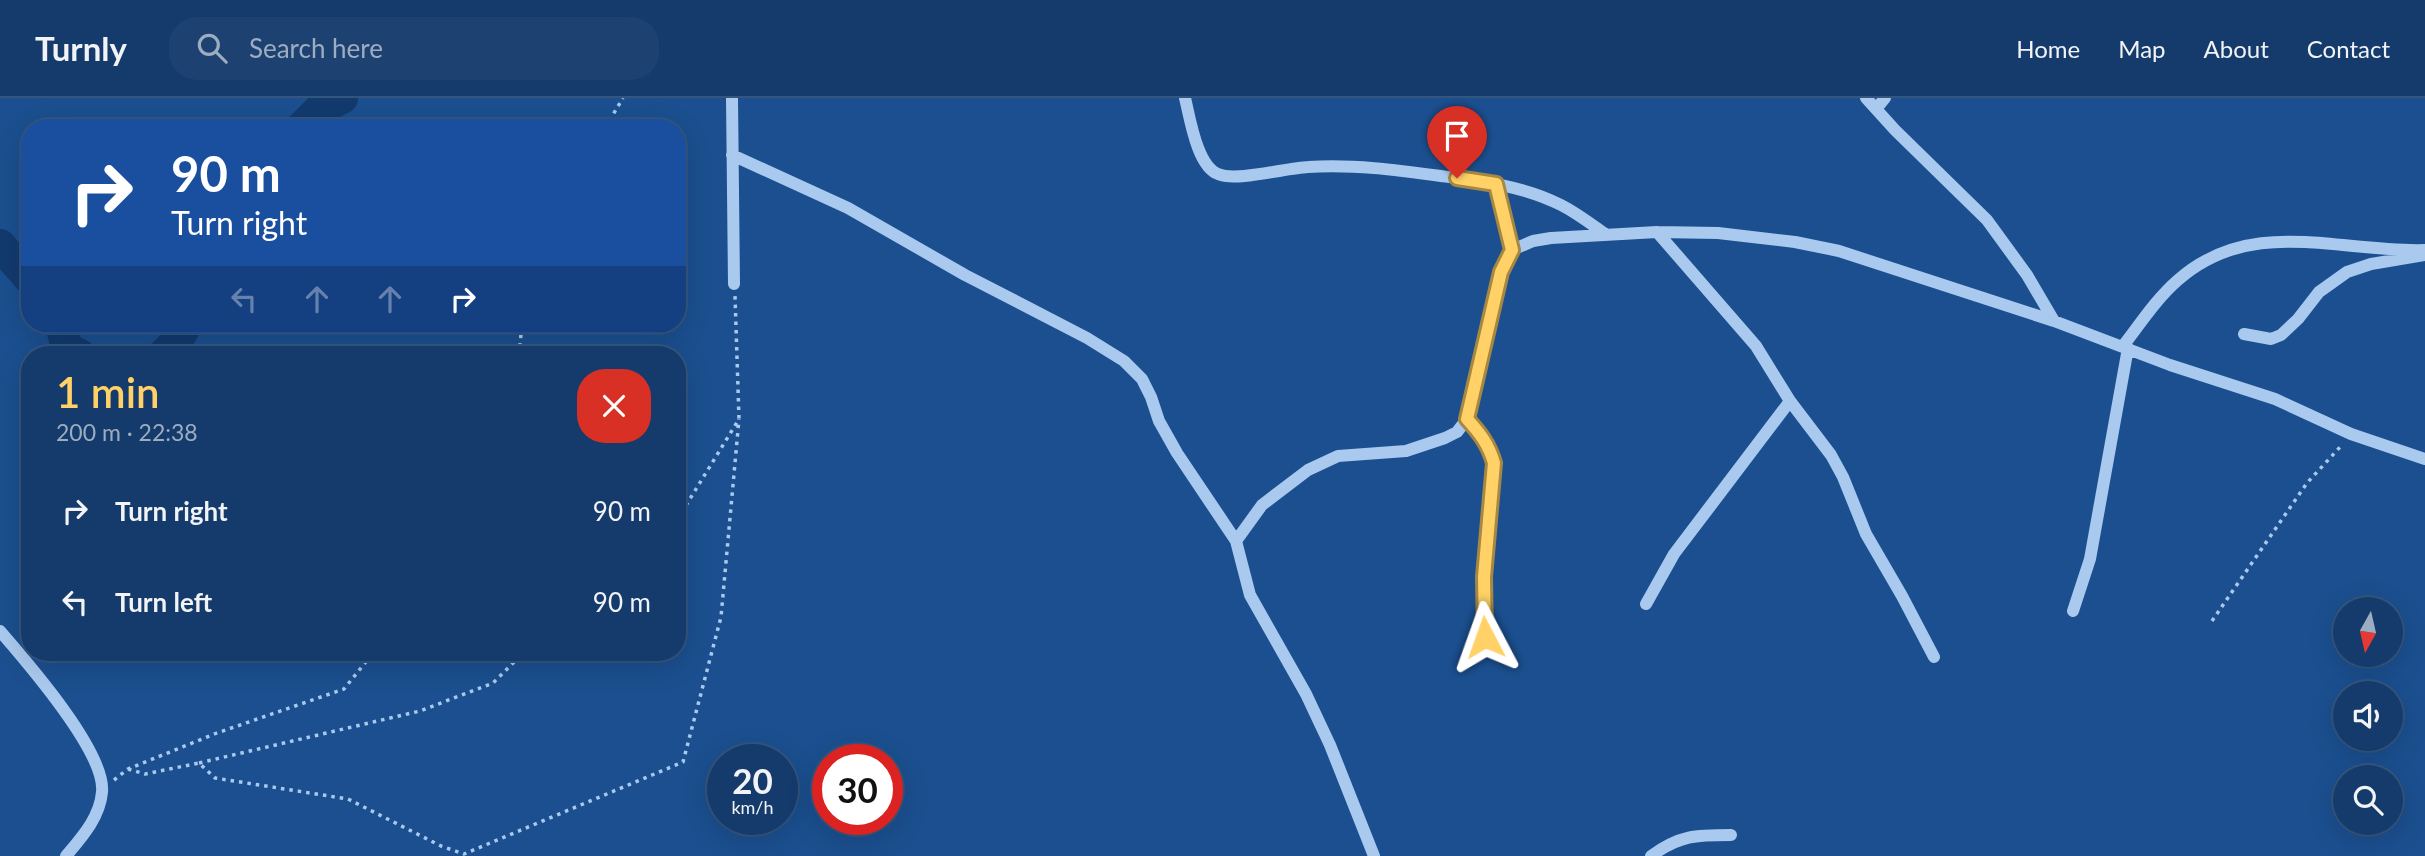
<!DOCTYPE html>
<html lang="en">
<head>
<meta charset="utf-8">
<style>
  :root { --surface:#143b6b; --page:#1d4271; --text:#f1f3f6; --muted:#9dadc1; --line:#33557e; --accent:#ffd166 }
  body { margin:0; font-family:Lato,sans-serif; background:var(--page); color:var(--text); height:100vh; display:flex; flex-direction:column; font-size:26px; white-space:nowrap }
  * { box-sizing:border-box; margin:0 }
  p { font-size:23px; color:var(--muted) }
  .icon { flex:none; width:38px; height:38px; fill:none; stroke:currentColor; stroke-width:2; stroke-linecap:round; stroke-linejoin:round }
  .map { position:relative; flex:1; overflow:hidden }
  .details { position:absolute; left:21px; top:248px; width:665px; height:315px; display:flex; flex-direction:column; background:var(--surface); border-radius:28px; box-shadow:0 7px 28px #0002,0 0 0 2px var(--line) }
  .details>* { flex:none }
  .banner { position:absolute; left:21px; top:21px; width:665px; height:214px; border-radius:28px; box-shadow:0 7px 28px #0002,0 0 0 2px var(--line); background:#1a4fa0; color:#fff; overflow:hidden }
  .needle { width:46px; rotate:188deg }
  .tools { position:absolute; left:2333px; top:499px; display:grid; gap:14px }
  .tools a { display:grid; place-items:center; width:70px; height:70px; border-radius:50%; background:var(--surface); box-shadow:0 7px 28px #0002,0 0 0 2px var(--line); font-size:35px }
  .speed { position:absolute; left:707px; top:646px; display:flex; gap:14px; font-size:35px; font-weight:700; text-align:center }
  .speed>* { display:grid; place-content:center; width:91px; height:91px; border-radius:50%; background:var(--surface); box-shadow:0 7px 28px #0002,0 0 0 2px var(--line); line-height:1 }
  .speed small { font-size:18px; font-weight:400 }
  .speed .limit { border:10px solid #d22; background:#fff; color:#111 }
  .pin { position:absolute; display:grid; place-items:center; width:60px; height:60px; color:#fff; margin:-72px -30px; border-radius:50% 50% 50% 0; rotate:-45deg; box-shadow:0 0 7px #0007 }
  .pin .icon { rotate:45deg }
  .me { position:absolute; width:77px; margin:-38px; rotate:356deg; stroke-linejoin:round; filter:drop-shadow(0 0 5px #0008) }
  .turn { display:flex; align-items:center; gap:24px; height:147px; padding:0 35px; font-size:32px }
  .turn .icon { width:91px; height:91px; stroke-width:2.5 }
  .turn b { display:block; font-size:49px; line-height:60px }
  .lanes { display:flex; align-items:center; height:66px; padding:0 35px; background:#0003; justify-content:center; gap:35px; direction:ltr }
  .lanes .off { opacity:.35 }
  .round { display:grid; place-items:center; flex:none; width:74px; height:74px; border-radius:28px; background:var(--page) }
  .overview { display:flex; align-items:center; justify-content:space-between; height:119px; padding:0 35px }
  h1 { font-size:42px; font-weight:600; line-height:52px; color:var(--accent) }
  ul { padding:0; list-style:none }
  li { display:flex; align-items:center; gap:21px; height:91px; padding:0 35px }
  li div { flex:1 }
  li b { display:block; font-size:26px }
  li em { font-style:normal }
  header { display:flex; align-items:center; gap:42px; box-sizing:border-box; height:98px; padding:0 35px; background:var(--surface); border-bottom:2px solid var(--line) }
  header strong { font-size:33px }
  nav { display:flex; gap:38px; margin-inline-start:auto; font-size:24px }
  .search { width:490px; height:63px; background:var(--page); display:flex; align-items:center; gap:18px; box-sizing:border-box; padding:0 24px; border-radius:28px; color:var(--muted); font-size:26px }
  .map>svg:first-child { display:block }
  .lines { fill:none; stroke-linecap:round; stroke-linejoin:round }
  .river { stroke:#123a6d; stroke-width:32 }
  .path { stroke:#a9c9ee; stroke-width:3.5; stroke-dasharray:3.5 5; stroke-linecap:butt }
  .minor { stroke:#a9c9ee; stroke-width:12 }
  .route-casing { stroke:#a68842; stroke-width:18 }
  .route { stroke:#ffd166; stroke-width:12 }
</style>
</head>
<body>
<header>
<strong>Turnly</strong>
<div class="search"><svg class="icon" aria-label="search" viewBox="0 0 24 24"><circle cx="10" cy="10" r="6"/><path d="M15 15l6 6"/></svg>Search here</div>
<nav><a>Home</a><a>Map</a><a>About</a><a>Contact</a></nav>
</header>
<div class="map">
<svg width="2425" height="758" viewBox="0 0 2425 758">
  <rect width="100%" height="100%" fill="#1b4f8f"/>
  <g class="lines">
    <path class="river" d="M 301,30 L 320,11 L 342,0
      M 0,147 L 30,181
      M 61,226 L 67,251 L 80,257
      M 163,257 L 176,244 L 187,226"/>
    <path class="path" d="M 605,30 L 623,0
      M 519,257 L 522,226
      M 677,422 L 739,321 L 735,198
      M 2212,523 L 2307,385 L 2341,348
      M 199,665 L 420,613 L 493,585 L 523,555
      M 128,671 L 145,676 L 199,665 L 215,680 L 348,701 L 441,748 L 464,756 L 683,664 L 721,519 L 739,321
      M 114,682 L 128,671 L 217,635 L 344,591 L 373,555"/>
    <path class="minor" d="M 732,0 L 734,186
      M 1185,0 C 1190,20 1197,68 1218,76 C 1236,84 1286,70 1308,69 C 1352,66 1397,72 1441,78 C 1481,83 1524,88 1561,107 C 1577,115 1591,126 1605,136
      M 1866,0 L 1895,32 L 1987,122 L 2027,177 L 2054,223
      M 1876,11 L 1885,0
      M 732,57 L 848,110 L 965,177 L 1087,240 L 1124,263 L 1142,281 L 1151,299 L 1159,323 L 1177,355 L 1236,443
      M 1657,134 L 1756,248 L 1790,303 L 1831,357 L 1843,379 L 1866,436 L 1902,498 L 1934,559
      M 1512,152 L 1533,143 L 1551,140 L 1657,134 L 1718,135 L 1795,144 L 1839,153 L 2054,223 L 2170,267 L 2275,301 L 2351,336 L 2425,361
      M 2244,236 L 2271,241 L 2281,237 L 2298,221 L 2319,194 L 2347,174 L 2371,166 L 2425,157
      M 2123,248 C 2140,226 2157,200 2178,182 C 2252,117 2338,155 2425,152
      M 1467,321 C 1480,335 1489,347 1494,365 L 1484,479 L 1485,539
      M 1646,506 L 1674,456 L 1790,303
      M 2073,513 L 2090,461 L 2128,250
      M 0,533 C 26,563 106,654 102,694 C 100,719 82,739 66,758
      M 1374,758 L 1330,647 L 1306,596 L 1250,497 L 1236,443 L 1262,407 L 1308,372 L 1338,358 L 1406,353 L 1445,340 L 1457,334 L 1467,321 L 1501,174 L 1512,152 L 1496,86
      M 1651,758 C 1680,737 1696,737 1731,737"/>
  </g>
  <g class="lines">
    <defs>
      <path id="route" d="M 1457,80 L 1496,86 L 1512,152 L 1501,174 L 1467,321 C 1480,335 1489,347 1494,365 L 1484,479 L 1485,539"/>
    </defs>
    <use href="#route" class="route-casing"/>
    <use href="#route" class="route"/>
  </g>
</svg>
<div class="tools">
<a><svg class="needle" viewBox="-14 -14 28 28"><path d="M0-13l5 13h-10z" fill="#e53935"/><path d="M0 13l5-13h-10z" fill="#9dadc1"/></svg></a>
<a><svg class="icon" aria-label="sound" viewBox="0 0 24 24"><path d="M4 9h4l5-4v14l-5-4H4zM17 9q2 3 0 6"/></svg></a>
<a><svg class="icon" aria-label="search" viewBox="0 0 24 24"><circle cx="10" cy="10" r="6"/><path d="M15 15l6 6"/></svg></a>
</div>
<div class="speed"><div>20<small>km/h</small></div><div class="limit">30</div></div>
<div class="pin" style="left:1457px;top:80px;background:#d93025"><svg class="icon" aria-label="arrive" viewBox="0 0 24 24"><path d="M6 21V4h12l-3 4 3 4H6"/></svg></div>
<svg class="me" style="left:1485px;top:539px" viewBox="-20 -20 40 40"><path d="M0-17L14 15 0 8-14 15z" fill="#ffd166" stroke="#fff" stroke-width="4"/></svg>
<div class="banner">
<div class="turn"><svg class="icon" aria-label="right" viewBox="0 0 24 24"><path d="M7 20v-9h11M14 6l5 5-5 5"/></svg><div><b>90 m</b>Turn right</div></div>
<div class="lanes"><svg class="icon off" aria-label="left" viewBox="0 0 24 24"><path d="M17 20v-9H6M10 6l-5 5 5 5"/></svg><svg class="icon off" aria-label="ahead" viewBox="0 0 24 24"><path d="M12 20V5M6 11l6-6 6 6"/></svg><svg class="icon off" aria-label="ahead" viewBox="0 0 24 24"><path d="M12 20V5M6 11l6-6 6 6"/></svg><svg class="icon" aria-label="right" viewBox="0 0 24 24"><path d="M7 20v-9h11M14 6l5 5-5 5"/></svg></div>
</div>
<section class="details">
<div class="overview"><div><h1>1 min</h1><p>200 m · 22:38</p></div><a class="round" style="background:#d93025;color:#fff"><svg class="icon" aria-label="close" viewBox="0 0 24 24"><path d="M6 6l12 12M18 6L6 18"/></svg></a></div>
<ul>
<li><svg class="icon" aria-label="right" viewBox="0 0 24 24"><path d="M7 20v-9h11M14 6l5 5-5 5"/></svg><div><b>Turn right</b></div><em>90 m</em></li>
<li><svg class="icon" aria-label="left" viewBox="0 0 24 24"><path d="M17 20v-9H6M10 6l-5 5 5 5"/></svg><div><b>Turn left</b></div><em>90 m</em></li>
</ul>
</section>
</div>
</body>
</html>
